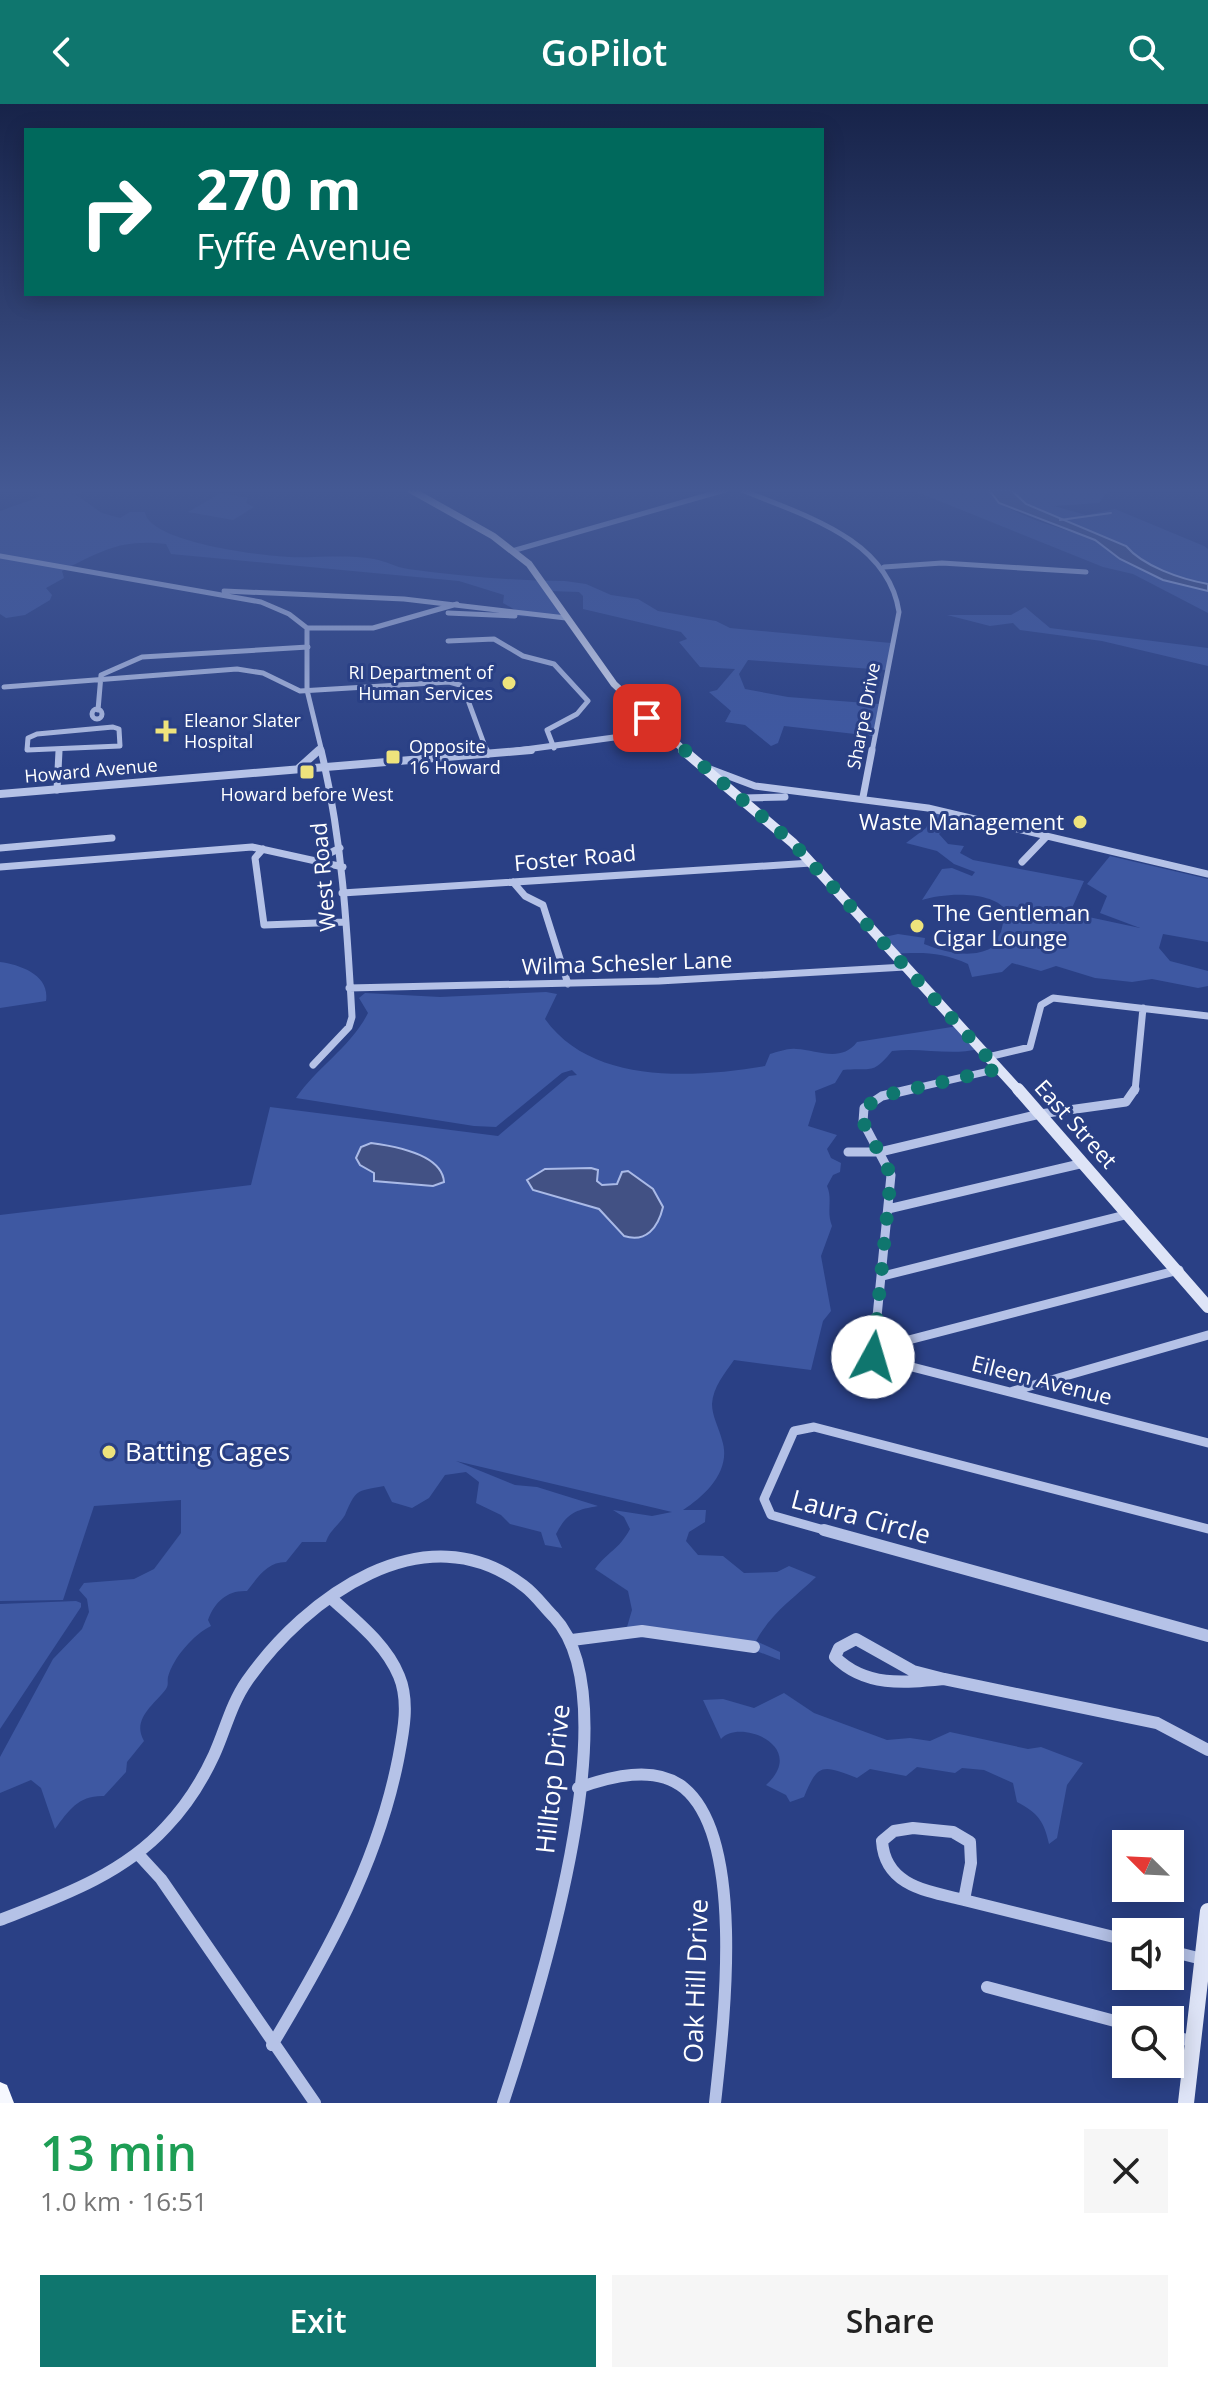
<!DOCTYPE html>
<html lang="en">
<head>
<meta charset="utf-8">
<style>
  :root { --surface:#fff; --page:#f6f6f6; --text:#222; --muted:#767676; --accent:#0f766e }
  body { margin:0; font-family:"Open Sans",sans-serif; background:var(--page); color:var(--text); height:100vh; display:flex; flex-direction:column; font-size:30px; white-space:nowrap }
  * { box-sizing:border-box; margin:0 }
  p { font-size:26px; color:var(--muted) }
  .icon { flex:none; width:44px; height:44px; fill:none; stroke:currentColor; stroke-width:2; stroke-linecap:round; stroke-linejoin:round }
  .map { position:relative; height:1999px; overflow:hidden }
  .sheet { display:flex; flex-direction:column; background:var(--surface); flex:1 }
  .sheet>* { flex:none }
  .top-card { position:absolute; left:24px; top:24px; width:800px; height:168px; border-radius:0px; box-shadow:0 4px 20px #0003; background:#00695c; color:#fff; overflow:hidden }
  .needle { width:52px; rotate:294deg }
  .fabs { position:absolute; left:1112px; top:1726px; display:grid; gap:16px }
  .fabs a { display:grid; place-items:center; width:72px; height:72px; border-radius:0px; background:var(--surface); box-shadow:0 4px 20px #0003; font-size:40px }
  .pin { position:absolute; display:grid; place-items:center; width:68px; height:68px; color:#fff; margin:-34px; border-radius:16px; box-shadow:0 4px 12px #0006 }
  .me { position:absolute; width:88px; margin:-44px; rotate:6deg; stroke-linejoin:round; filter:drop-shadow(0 0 6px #0008) }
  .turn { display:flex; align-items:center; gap:28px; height:168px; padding:0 40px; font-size:36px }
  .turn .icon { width:104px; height:104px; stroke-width:2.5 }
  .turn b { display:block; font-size:56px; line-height:68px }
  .round { display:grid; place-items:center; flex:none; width:84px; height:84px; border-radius:0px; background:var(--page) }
  .overview { display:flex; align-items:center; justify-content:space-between; height:136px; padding:0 40px }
  h1 { font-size:48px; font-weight:600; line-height:60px; color:#1e9e55 }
  .button { display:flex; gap:16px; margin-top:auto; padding:16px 40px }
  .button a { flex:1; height:92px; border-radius:0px; background:var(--accent); color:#fff; font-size:32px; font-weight:600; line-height:92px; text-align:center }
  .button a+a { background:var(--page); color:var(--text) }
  header { display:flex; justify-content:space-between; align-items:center; height:104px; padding:0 40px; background:var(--accent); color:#fff; font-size:36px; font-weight:600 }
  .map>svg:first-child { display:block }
  .green { fill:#3e58a2 }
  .water { fill:#425184; stroke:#aabae7; stroke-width:2 }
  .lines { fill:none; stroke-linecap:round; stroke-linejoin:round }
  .stream { stroke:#aabae7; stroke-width:2 }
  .minor-far3 { stroke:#b5c2e7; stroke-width:5 }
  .minor-far2 { stroke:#b5c2e7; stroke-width:7 }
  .minor-far1 { stroke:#b5c2e7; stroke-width:9 }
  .minor { stroke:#b5c2e7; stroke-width:12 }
  .tertiary-far1 { stroke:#b5c2e7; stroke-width:6 }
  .tertiary { stroke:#b5c2e7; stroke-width:8 }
  .secondary-far3 { stroke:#dee4f7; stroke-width:7 }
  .secondary-far2 { stroke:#dee4f7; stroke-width:10 }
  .secondary-far1 { stroke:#dee4f7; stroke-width:12 }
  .secondary { stroke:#dee4f7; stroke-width:16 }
  .primary { fill:#f6f8fe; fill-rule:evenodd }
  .route { stroke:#0f766e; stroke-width:14; stroke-dasharray:0 25.2 }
  .poi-dot { fill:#eee37c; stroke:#2a4085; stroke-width:3 }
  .labels { text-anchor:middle; stroke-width:6; stroke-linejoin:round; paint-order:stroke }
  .far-poi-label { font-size:18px; fill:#fff; stroke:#2a4085; text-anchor:start }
  .far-street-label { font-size:18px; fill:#fff; stroke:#2a4085 }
  .poi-label { font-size:22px; fill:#fff; stroke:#2a4085; text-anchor:end }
  .street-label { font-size:22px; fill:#fff; stroke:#2a4085 }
  .near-poi-label { font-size:26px; fill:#fff; stroke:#2a4085; text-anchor:start }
  .near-street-label { font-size:26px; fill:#fff; stroke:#2a4085 }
</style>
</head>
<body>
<header><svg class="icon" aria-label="back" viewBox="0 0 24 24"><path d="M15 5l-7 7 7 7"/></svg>GoPilot<svg class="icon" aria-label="search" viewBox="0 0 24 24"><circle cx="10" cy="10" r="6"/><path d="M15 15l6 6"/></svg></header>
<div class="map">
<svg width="1208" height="1999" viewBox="0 0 1208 1999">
  <rect width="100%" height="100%" fill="#2a4085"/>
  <path class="green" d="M 34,386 L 89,386 L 75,390 L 102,409 L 120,414 L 130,408 L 145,408 C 149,438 261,452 289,453 C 317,454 345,450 374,455 C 386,457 395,463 408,465 C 459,472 515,477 565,477 L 586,480 L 611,491 L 638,495 L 658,507 L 716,517 L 730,524 L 891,539 L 886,566 L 748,556 L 739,570 L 745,585 L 788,593 L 879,600 L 873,632 L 784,622 L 778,639 L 771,642 L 745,621 L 725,618 L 731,607 L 709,588 L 717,586 L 735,565 L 700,563 L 679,538 L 687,535 L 681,528 L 583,505 L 583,492 L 579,488 L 549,487 L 565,514 L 515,512 L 517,507 L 503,499 L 504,491 L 459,477 L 171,450 L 166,440 C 120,435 102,447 62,467 L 64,474 L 46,484 L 52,491 L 50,496 L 25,511 L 6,514 L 0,510 L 0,407 L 42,392 Z
    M 912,386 L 989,386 C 994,408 1070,426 1092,435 C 1102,440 1111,450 1122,455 C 1150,469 1178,481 1208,487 L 1208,509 L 1133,470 L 1103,463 Z
    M 1011,386 L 1109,386 L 1099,399 L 1054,402 L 1086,411 L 1115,405 L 1204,442 L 1208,445 L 1208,480 C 1187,476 1137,461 1126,442 L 1026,400 Z
    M 221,389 L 248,394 L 246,399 L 254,403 L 233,416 L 188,408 Z
    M 1025,503 L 1050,524 L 1208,544 L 1208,562 L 1102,537 L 1020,526 L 1013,519 L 990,522 L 947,511 L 1011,511 Z
    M 935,706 L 973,715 L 948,720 L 939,730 L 948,740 L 964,742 L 960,749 L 973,756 L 1084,777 L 1072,804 L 1084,812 L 1140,824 L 1100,809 L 1107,792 L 1087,780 L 1110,752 L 1208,775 L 1208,838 L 1163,830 L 1159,844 L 1170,857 L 1208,867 L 1208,882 L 1198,884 L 1152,875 L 1132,878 L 1095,874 L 1056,862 L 1041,867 L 1012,859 L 1002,868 L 972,873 L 968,860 C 942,848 922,848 893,850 L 880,834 L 898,830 L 925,834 L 924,840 C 944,848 972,855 991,844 L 1001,828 L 1006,806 C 991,786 943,789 922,796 L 942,765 L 952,764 L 972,772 L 975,768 L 954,760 L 937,747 L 906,739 L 926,724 Z
    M 0,858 C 21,861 50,871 46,897 L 0,904 Z
    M 546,888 L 557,890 L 545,915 C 592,981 693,974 765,962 L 770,950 C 778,948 788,944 796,945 C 818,946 841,959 857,938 L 958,922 L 979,945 C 949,952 921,943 892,947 C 872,972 871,963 843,966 L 835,979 L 815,987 L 816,997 L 808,1022 L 837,1031 L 827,1045 L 831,1054 L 841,1059 L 840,1068 L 833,1071 L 827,1082 C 833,1096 826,1107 832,1122 L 821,1152 L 831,1207 L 823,1217 L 811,1266 L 734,1256 C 725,1269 713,1283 712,1300 C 712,1312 719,1324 722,1336 C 732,1366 706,1391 683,1406 L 706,1406 L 705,1418 L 689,1428 L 686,1437 L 698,1451 L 723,1452 L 744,1469 L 777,1468 L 789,1462 L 816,1473 C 792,1496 772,1508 756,1537 L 780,1548 L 780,1556 L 746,1543 L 627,1523 L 632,1506 L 628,1487 L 595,1465 C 608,1447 618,1447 630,1425 L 624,1413 L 613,1406 L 652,1412 L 672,1408 L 456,1357 L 515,1381 L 537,1383 L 598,1402 C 575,1406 567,1409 556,1430 L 562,1444 L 545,1441 L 541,1428 L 510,1420 L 501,1411 L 476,1399 L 479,1378 L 466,1368 L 445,1371 L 429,1394 L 412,1404 L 392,1398 L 384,1382 C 355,1387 356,1386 345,1411 C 340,1420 329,1427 326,1438 L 302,1438 L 286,1458 C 267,1458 258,1473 247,1487 C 228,1486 215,1497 208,1516 L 211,1522 C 194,1530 173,1554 168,1573 C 167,1578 169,1580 166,1585 C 155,1600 131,1615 144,1637 L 127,1658 L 126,1668 L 104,1692 C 79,1691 69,1706 55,1725 L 41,1684 L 31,1676 L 0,1689 L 0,1653 L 53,1555 L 82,1525 L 89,1508 L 87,1495 L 79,1486 L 84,1479 L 134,1475 L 154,1465 L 181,1429 L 181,1396 L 94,1402 L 63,1496 L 0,1497 L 0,1111 L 251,1081 L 270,1003 L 498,1032 L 569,972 L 577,971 L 572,966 L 562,969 L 496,1023 L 474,1022 L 296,994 C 316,964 351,943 368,909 L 359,894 L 365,889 L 440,893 Z
    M 76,1497 L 81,1499 L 81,1503 L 0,1625 L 0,1500 Z
    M 784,1589 L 814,1609 L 887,1636 L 910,1634 L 930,1637 L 950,1628 L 1028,1645 L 1041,1643 L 1083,1659 L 1067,1681 L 1057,1734 L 1049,1740 C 1044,1717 1038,1709 1017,1698 L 1013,1679 L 984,1666 L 962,1664 L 955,1669 L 917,1663 L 906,1672 L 870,1665 L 857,1674 C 823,1661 818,1658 804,1693 L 790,1698 L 786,1691 L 766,1681 C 809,1642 739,1614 721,1635 L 703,1596 L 723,1595 L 754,1604 Z"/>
  <path class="water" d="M 989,386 L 1011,386 L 1026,400 L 1126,442 C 1143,462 1180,475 1208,480 L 1208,487 L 1163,476 L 1120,455 L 1095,436 L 999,399 Z
    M 371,1039 C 394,1042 442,1050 444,1078 L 433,1082 L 374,1077 L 374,1069 L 360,1061 L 356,1054 L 361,1043 Z
    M 591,1064 L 598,1066 L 597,1077 L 602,1081 L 617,1080 L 622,1068 L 628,1067 L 653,1085 L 663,1103 C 658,1124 646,1139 624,1132 L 599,1105 L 533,1086 L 527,1076 L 545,1065 Z"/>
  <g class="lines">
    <path class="stream" d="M 1060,416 L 1111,409"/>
    <path class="minor-far3" d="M 742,386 C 802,411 888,434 899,508 L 872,648
      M 512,447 L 725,386
      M 0,452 L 261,498 L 289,510 L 307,524 L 307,586 L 322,648
      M 884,463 L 942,459 L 1086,468
      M 224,487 L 404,495 L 566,514
      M 448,509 L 515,512
      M 307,524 L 373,524 L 457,500
      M 448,537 L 494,535 L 523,552 L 554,560 L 588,597 L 577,610 L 547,626 L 554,644
      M 4,583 L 237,565 L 263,569 L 300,587 L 449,578 L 460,581 L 465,588 L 487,648
      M92 610a5 5 0 1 1 10 0a5 5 0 1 1-10 0Z
      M 98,606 L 101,571 L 142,553 L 308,543
      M 113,623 L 119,625 L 120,642 L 27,646 L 28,634 L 37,630 Z"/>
    <path class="minor-far2" d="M 486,646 L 488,650
      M 710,665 L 755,682 L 928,704 L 1208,770
      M 57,686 L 59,647
      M 863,693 L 872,646
      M 744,694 L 785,693
      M 0,744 L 112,734
      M 263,745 L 255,754 L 264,821 L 344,818
      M 314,757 L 340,744
      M 1022,758 L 1046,733
      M 0,763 L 252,743 L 343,763
      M 513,778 L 525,792 L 543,801 L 568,880
      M 342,789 L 811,759
      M 349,884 L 659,877 L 905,863
      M 988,953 L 1030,943 L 1041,901 L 1053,894 L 1208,912
      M 313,961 L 349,923 L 352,913 C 347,822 342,734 321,646
      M 903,987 L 998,965
      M 1135,987 L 1143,904"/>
    <path class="minor-far1" d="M 912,985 L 882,992 L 864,1004 L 863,1018 L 891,1071 L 873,1253 L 1208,1339
      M 848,1048 L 880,1048 L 1040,1010 L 1126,998 L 1135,985
      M 888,1105 L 1084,1059
      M 883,1172 L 1129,1110
      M 874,1245 L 1179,1166
      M 1013,1287 L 1208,1231
      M 831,1428 L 771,1411 L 764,1395 L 794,1327 L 814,1323 L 1208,1425"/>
    <path class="minor" d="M 824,1426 L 1208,1532
      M 856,1535 L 913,1567 L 944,1575 C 904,1579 865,1583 835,1553 L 839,1544 Z
      M 572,1536 L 642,1527 L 754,1543
      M 944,1575 L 1157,1619 L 1208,1646
      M 578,1684 C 609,1673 655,1660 684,1684 C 747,1736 723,1925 715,1999
      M 913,1724 L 953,1728 L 970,1738 L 971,1759 L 964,1796 C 927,1787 885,1782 882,1737 L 894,1727 Z
      M 138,1750 L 161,1775 L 315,1999
      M 964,1796 L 1126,1836
      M 0,1816 C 59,1793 122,1771 166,1723 C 186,1702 202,1677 214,1651 C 225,1627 231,1600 247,1577 C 305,1494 425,1405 524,1482 C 535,1490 544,1503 554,1513 C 633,1597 536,1899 503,1999
      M 1170,1847 L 1202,1855
      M 987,1883 L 1126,1920
      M 1170,1932 L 1192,1937
      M 272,1941 C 326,1851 377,1761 398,1656 C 403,1630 410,1598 399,1572 C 386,1540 356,1517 331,1494"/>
    <path class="tertiary-far1" d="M 317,648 L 320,645
      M 507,648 L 662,627"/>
    <path class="tertiary" d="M 299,664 L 319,646
      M 0,690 L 531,646"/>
    <path class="secondary-far3" d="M 411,386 L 493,432 L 529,460 L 614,580 L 686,648"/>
    <path class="secondary-far2" d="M 683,646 L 793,739 L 1019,987"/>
    <path class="secondary-far1" d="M 1018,985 L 1208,1203"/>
    <path class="secondary" d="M 1186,1999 L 1208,1807"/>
    <path class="primary" d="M 0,1978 L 7,1981 L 14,1999 L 0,1999 Z"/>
  </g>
  <linearGradient id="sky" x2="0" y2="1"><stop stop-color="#172349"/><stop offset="0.58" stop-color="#445994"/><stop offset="1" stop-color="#445994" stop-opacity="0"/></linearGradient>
  <rect width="1208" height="666" fill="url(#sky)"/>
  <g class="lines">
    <path class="route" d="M 647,614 L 793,739 L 998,965 L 882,992 L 864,1004 L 863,1018 L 891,1071 L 873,1253"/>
  </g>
  <g class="poi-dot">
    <circle cx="509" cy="579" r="8"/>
    <path d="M162 615h8v8h8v8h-8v8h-8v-8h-8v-8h8z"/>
    <rect x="385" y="645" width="16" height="16" rx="4"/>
    <rect x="299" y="660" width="16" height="16" rx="4"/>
    <circle cx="1080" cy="718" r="8"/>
    <circle cx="917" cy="822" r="8"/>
    <circle cx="109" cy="1348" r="8"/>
  </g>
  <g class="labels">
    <g class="far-poi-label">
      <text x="493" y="575" text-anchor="end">RI Department of<tspan x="493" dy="21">Human Services</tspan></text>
      <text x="184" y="623">Eleanor Slater<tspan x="184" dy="21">Hospital</tspan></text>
      <text x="409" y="649">Opposite<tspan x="409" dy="21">16 Howard</tspan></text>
      <text x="307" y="697" text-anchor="middle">Howard before West</text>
    </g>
    <g class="far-street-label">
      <text transform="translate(864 612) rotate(-79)" y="6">Sharpe Drive</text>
      <text transform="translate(91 667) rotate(-5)" y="6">Howard Avenue</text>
    </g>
    <g class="poi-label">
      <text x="1064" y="726">Waste Management</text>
      <text x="933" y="817" text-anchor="start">The Gentleman<tspan x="933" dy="25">Cigar Lounge</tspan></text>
    </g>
    <g class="street-label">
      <text transform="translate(575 754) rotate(-5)" y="8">Foster Road</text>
      <text transform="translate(323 773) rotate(-95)" y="8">West Road</text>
      <text transform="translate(627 859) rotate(-2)" y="8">Wilma Schesler Lane</text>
      <text transform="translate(1076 1020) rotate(48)" y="8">East Street</text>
      <text transform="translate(1042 1276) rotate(14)" y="8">Eileen Avenue</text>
    </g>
    <g class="near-poi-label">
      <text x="125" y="1357">Batting Cages</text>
    </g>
    <g class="near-street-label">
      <text transform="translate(861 1413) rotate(15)" y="9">Laura Circle</text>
      <text transform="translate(553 1675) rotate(-84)" y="9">Hilltop Drive</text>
      <text transform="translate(696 1877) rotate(-88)" y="9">Oak Hill Drive</text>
    </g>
  </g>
</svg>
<div class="fabs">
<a><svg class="needle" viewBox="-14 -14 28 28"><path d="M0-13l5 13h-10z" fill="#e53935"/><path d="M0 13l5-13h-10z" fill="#767676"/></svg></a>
<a><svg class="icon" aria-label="sound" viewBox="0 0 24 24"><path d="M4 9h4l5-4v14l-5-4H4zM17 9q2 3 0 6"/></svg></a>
<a><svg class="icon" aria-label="search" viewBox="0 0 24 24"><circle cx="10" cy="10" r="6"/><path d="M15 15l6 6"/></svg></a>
</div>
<div class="pin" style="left:647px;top:614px;background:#d93025"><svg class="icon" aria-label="arrive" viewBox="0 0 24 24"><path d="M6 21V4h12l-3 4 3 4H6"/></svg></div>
<svg class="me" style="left:873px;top:1253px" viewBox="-20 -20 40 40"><circle r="19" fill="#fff"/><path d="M0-13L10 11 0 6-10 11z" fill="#0f766e"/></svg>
<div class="top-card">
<div class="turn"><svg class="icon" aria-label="right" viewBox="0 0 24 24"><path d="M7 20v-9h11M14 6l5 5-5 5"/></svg><div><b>270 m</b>Fyffe Avenue</div></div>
</div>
</div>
<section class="sheet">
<div class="overview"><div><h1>13 min</h1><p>1.0 km · 16:51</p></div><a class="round"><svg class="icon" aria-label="close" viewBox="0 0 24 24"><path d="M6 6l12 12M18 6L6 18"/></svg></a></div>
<div class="button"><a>Exit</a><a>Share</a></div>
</section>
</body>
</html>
